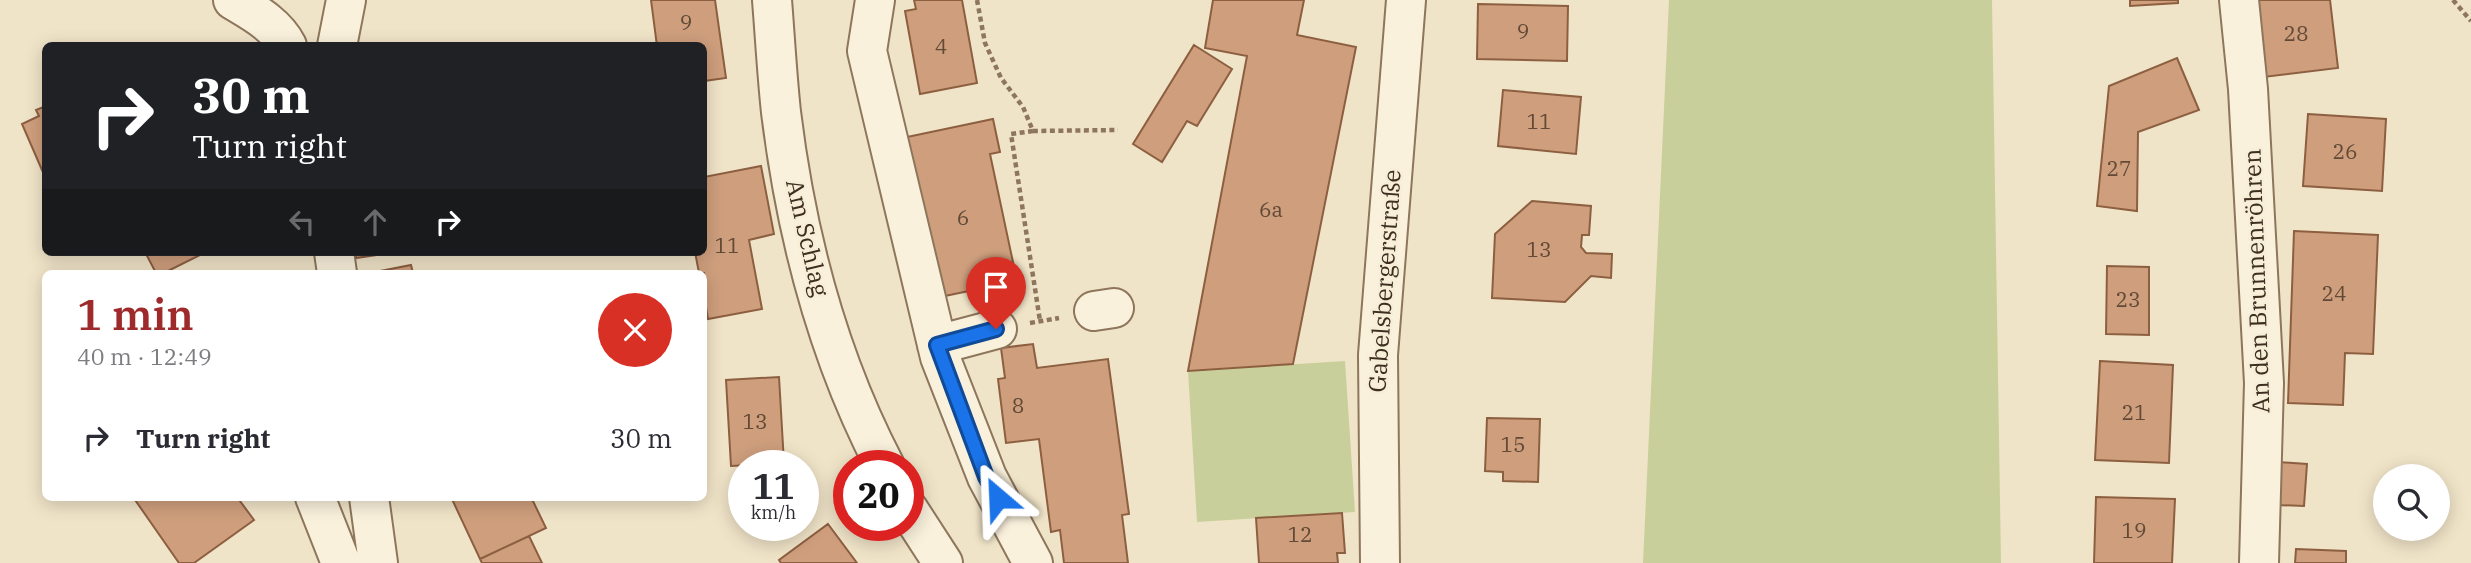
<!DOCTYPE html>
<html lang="en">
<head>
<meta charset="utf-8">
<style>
  :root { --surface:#fff; --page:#f7f7f7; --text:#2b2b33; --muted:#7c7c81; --accent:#9e2a2b }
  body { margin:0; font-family:"IBM Plex Serif",serif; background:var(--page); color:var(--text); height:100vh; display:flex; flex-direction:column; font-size:26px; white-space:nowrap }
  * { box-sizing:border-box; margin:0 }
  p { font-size:23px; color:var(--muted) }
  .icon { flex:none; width:38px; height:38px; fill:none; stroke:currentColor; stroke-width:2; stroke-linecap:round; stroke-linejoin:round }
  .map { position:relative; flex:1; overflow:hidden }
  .sheet { position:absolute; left:42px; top:270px; width:665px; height:231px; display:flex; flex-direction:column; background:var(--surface); border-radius:10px; box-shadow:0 4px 18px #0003 }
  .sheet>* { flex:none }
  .top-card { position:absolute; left:42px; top:42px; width:665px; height:214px; border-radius:10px; box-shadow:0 4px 18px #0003; background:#202124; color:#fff; overflow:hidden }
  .tools { position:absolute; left:2373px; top:464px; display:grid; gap:14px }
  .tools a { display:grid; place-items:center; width:77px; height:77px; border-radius:50%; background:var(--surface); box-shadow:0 4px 18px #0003; font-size:35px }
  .speed { position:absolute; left:728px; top:450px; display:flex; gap:14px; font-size:35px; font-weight:700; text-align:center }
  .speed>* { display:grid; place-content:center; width:91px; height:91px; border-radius:50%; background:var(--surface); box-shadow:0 4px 18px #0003; line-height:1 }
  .speed small { font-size:18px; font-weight:400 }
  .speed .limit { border:10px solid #d22; background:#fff; color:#111 }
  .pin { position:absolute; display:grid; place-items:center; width:60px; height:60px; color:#fff; margin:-72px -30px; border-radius:50% 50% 50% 0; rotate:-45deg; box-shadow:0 0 7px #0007 }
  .pin .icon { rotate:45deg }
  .me { position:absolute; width:77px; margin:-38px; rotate:334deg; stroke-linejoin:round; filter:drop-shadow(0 0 5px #0008) }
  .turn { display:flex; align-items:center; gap:24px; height:147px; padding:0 35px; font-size:32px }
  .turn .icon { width:91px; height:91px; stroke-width:2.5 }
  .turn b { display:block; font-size:49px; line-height:60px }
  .lanes { display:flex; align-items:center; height:66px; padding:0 35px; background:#0003; justify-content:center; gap:35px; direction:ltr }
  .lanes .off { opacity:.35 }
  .round { display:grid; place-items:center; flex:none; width:74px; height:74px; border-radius:37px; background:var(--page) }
  .headline { display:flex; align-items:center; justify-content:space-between; height:119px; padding:0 35px }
  h1 { font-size:42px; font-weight:600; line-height:52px; color:var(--accent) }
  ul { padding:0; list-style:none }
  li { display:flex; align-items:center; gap:21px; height:98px; padding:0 35px }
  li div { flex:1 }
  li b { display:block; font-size:26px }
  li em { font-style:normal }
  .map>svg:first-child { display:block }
  .green { fill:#c9cf9b }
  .building { fill:#cf9f7d; stroke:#8d5f41; stroke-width:2 }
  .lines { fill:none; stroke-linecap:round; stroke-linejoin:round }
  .minor-casing { stroke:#8d765c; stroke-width:42 }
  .path { stroke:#8d765c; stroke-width:4.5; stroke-dasharray:5 3.5; stroke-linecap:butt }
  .minor { stroke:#faf1dc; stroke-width:38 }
  .route-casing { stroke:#114b97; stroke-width:18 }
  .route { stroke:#1a73e8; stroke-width:12 }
  .labels { text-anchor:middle; stroke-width:5; stroke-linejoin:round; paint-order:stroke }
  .number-label { font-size:21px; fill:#624a37 }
  .street-label { font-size:24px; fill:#3d2e20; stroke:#f7eed8 }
</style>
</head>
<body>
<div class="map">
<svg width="2471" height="563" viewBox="0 0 2471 563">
  <rect width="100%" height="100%" fill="#f0e4c8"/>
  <path class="green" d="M 1669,0 L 1992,0 L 2001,563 L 1643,563 Z
    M 1345,361 L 1355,512 L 1197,522 L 1188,371 Z"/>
  <path class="building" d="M 651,0 L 715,0 L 726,78 L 704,81 L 704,46 L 657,46 Z
    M 914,0 L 962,0 L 977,83 L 920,94 L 905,11 L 916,9 Z
    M 1213,0 L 1304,0 L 1297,35 L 1356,47 L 1293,364 L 1188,371 L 1247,56 L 1205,48 Z
    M 2130,0 L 2178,0 L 2178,3 L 2130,6 Z
    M 2255,0 L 2330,0 L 2338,68 L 2264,77 Z
    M 1478,4 L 1568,6 L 1567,61 L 1477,59 Z
    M 1194,45 L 1232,69 L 1197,126 L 1187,121 L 1162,162 L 1133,144 Z
    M 2177,58 L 2199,110 L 2138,132 L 2137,211 L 2097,206 L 2109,86 Z
    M 1503,90 L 1581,97 L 1576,154 L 1498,146 Z
    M 46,106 L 46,177 L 45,177 L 22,124 L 39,116 L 36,110 Z
    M 2308,114 L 2386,119 L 2382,191 L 2303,186 Z
    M 993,119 L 1000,152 L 990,154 L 1017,281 L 940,297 L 907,137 Z
    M 761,166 L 774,234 L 749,240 L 762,309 L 708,319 L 704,296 L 704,273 L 699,273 L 695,252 L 704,252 L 704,177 Z
    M 1532,201 L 1591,206 L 1589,235 L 1582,235 L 1581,247 L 1586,253 L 1612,254 L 1611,278 L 1591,276 L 1565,302 L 1492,298 L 1495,234 Z
    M 2294,231 L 2378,235 L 2373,354 L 2345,353 L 2343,405 L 2288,403 Z
    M 145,252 L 206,252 L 164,273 L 156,273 Z
    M 355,252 L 397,252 L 356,258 Z
    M 411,265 L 413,273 L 370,273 Z
    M 2107,266 L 2149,267 L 2149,335 L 2106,334 Z
    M 1033,344 L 1037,368 L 1108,359 L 1129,514 L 1122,515 L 1128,563 L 1064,563 L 1060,530 L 1051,532 L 1039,439 L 1006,443 L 998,379 L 1005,378 L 1001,348 Z
    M 2100,361 L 2173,365 L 2169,463 L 2095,460 Z
    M 779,377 L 784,463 L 731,466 L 726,380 Z
    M 1487,418 L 1540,419 L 1538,482 L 1503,481 L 1503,472 L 1485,471 Z
    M 2279,462 L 2307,464 L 2304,506 L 2277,505 Z
    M 133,497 L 237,497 L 254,520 L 194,563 L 179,563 Z
    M 451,497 L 531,497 L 546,528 L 480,559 Z
    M 2096,497 L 2175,499 L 2172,563 L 2094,563 Z
    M 1342,513 L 1345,553 L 1337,553 L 1338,563 L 1259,563 L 1256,518 Z
    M 828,524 L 857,563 L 781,563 L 779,560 Z
    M 529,536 L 542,563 L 482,563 L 480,559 Z
    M 2296,549 L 2346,551 L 2346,563 L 2295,563 Z"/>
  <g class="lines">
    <defs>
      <path id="minor" d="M 233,0 C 253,12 276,24 287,46
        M 772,0 C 775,37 777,75 781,112 C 796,234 828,357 885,466
        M 875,0 L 867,51 L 940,357 L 987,477 L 1033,563
        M 2239,0 L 2248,89 L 2264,383 L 2259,563
        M 337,46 L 346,0
        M 334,252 L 337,273
        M 1094,311 L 1114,308
        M 937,345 L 997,329
        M 315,497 L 341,563
        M 369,497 L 378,563
        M 908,509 L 943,563
        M 1380,563 L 1378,355 L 1406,0"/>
    </defs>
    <use href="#minor" class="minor-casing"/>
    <path class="path" d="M 977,0 L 985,43 L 1001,78 L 1023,107 L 1033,131 L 1118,130
      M 2453,0 L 2471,21
      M 1033,131 L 1011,134 L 1040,321
      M 1030,323 L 1059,318"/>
    <use href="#minor" class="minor"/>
  </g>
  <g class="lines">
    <defs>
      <path id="route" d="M 996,329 L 937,345 L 986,477 L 998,498"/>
    </defs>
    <use href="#route" class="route-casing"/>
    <use href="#route" class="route"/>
  </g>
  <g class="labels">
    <g class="number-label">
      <text x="686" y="30">9</text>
      <text x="1523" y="39">9</text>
      <text x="2296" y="41">28</text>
      <text x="941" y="54">4</text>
      <text x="1539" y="129">11</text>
      <text x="2345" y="159">26</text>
      <text x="2119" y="176">27</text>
      <text x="1271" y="217">6a</text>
      <text x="963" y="225">6</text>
      <text x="727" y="253">11</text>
      <text x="1539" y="257">13</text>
      <text x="2334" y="301">24</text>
      <text x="2128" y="307">23</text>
      <text x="1018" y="413">8</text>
      <text x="2134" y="420">21</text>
      <text x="755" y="429">13</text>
      <text x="1513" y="452">15</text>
      <text x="2134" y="538">19</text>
      <text x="1300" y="542">12</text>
    </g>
    <g class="street-label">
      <text transform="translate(807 238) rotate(77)" y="8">Am Schlag</text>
      <text transform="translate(1385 281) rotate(-86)" y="8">Gabelsbergerstraße</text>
      <text transform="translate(2257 281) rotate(-92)" y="8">An den Brunnenröhren</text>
    </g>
  </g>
</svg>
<div class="tools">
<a><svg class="icon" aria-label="search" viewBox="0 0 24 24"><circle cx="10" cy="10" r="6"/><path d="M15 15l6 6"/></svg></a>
</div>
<div class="speed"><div>11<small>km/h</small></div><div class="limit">20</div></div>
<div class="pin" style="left:996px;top:329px;background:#d93025"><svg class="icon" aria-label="arrive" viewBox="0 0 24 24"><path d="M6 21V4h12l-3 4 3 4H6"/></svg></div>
<svg class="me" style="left:998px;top:498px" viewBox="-20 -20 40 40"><path d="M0-17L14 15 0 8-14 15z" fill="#1a73e8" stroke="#fff" stroke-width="4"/></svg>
<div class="top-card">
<div class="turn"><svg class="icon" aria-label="right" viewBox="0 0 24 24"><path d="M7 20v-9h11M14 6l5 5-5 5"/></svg><div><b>30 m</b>Turn right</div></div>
<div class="lanes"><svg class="icon off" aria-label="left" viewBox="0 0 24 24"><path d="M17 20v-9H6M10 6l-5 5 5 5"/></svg><svg class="icon off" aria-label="ahead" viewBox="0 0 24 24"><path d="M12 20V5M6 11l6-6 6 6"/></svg><svg class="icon" aria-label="right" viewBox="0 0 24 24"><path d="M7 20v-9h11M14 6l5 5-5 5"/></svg></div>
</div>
<section class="sheet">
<div class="headline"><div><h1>1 min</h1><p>40 m · 12:49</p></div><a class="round" style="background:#d93025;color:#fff"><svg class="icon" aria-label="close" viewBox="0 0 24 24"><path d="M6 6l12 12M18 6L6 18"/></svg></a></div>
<ul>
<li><svg class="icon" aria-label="right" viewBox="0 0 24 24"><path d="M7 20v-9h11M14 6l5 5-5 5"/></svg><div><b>Turn right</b></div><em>30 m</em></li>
</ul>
</section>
</div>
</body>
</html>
